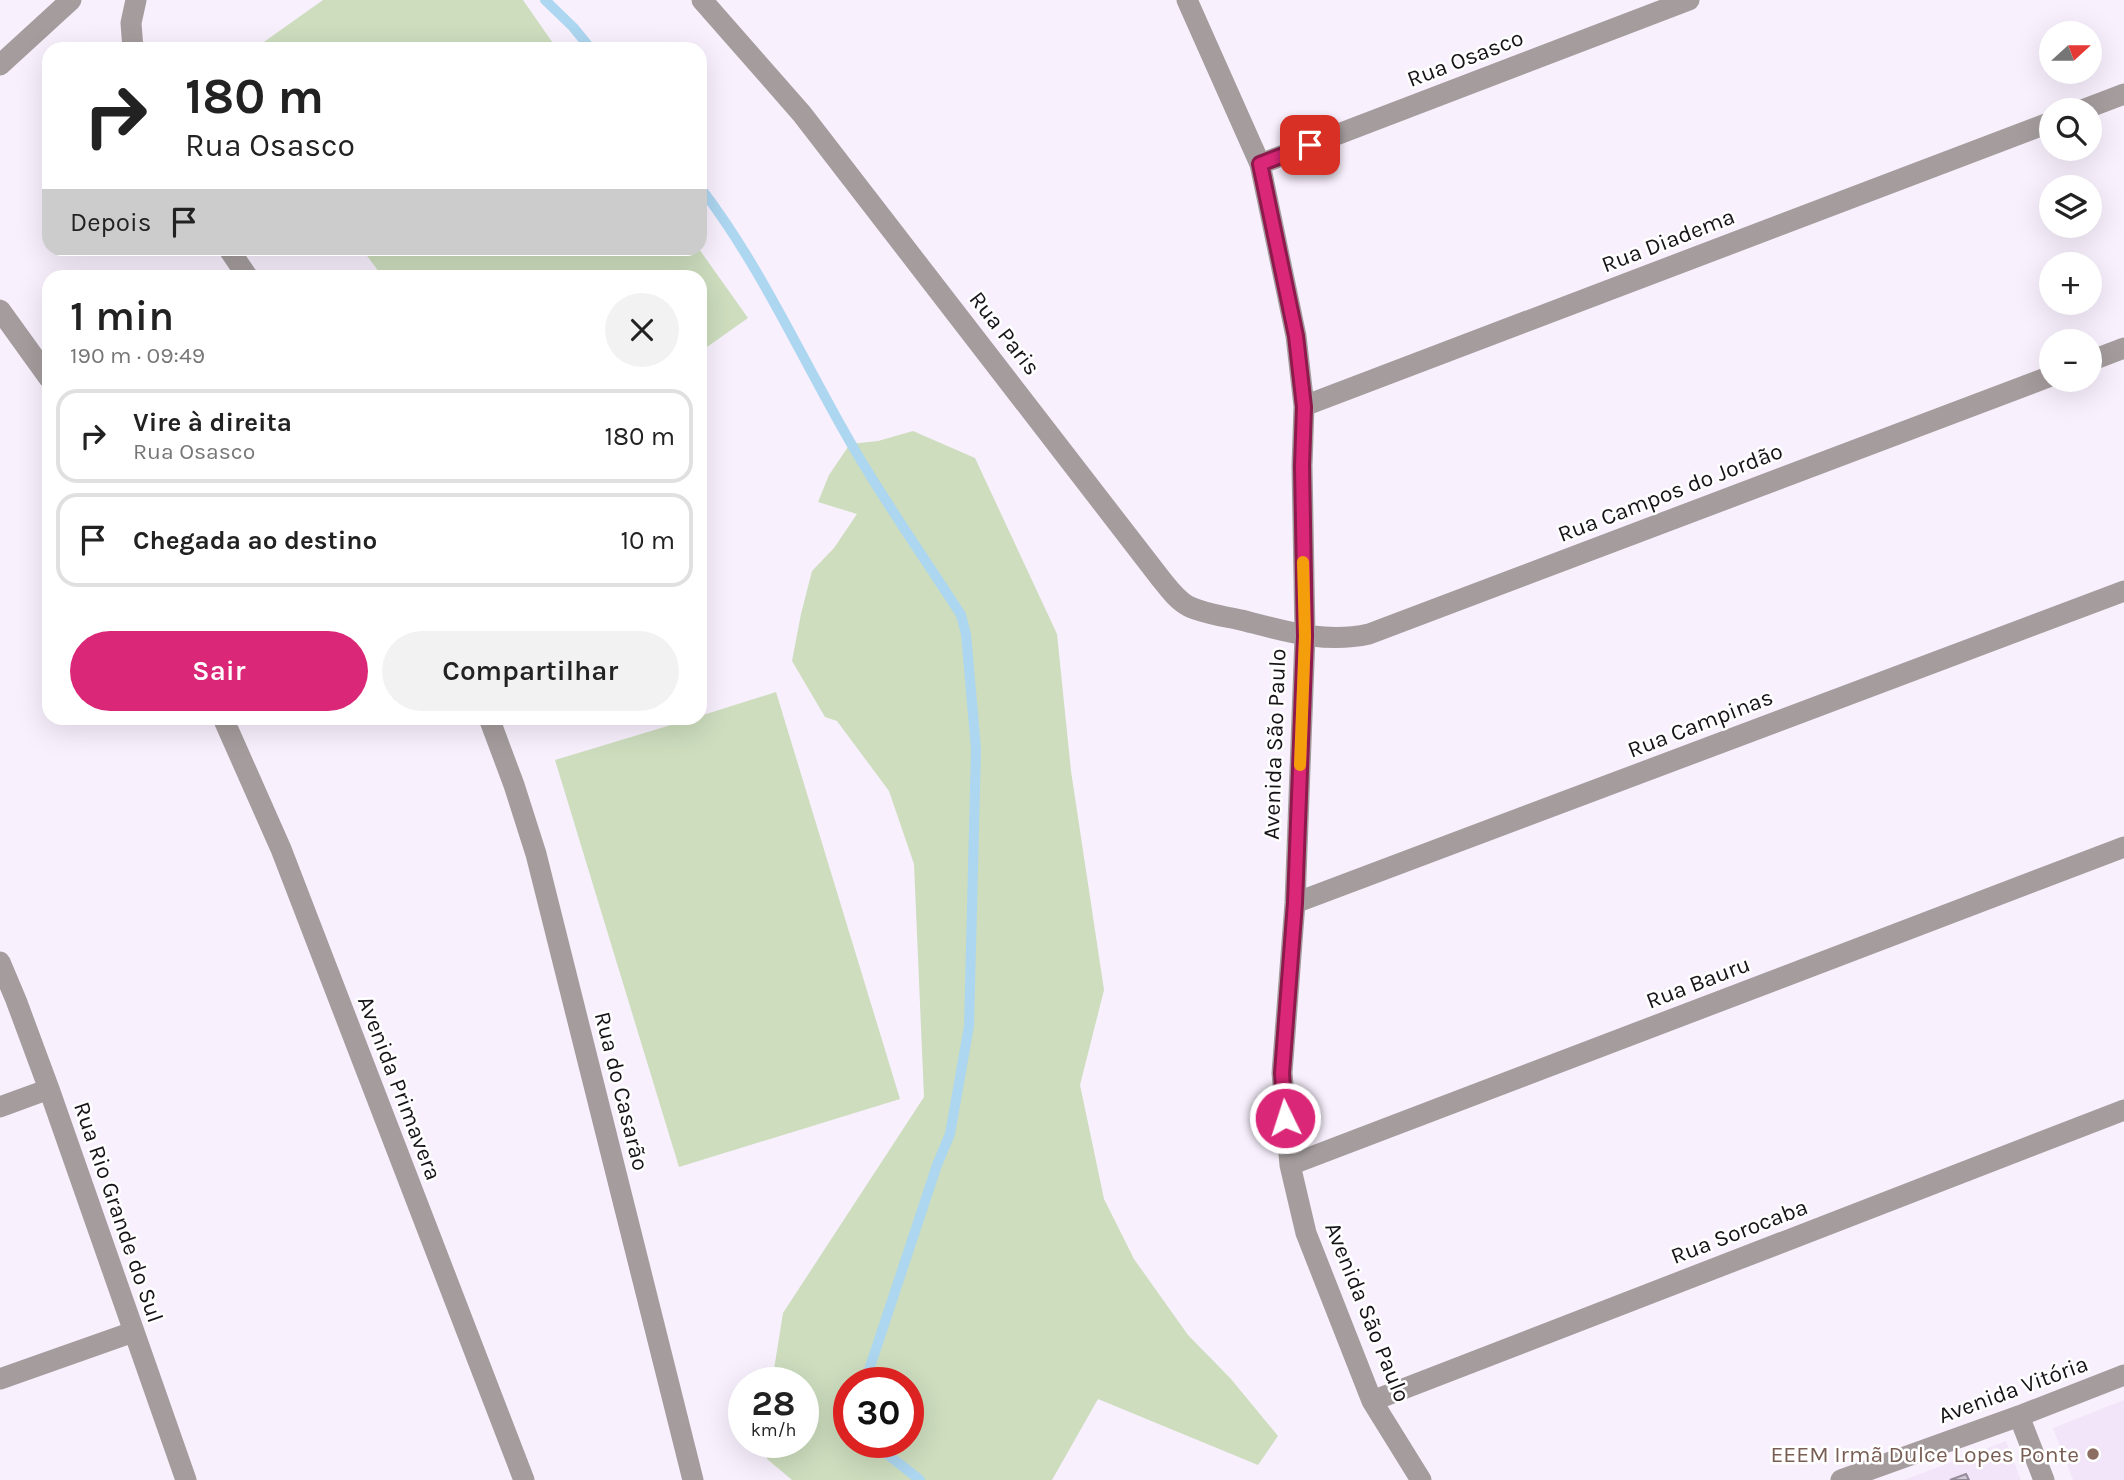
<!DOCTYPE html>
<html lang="pt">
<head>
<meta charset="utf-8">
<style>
  :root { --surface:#fff; --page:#f2f2f2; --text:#222; --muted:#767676; --line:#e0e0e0; --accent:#db2777 }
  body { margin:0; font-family:Karla,sans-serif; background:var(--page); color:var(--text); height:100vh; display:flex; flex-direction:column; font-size:26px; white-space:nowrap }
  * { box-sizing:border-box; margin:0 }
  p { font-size:23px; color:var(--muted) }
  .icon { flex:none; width:38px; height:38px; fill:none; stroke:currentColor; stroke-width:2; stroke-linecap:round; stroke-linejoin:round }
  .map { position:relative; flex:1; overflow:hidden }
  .panel { position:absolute; left:42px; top:270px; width:665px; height:455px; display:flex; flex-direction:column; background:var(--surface); border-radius:21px; box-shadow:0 7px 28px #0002 }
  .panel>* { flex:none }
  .top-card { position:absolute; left:42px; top:42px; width:665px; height:214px; border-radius:21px; box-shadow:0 7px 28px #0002; background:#fff; color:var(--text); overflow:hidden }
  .needle { width:46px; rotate:69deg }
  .controls { position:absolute; left:2039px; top:21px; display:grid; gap:14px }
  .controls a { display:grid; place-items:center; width:63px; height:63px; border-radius:50%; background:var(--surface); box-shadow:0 7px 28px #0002; font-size:35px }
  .speed { position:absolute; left:728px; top:1367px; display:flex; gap:14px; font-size:35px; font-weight:700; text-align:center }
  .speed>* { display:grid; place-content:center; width:91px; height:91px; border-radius:50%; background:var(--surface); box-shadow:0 7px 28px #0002; line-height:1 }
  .speed small { font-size:18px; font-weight:400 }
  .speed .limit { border:10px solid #d22; background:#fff; color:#111 }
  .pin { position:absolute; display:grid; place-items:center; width:60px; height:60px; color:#fff; margin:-30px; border-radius:14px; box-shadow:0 4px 10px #0006 }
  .me { position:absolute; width:77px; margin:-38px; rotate:356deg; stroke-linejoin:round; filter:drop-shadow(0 0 5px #0008) }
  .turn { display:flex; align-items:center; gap:24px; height:147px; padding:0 28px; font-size:32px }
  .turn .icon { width:91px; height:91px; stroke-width:2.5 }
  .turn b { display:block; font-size:49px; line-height:60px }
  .then { display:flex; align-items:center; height:66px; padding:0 28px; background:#0003; gap:14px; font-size:26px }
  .round { display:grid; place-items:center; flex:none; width:74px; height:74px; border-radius:37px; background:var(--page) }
  .overview { display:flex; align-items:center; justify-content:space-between; height:119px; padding:0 28px }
  h1 { font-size:42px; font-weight:600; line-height:52px }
  .cta { display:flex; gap:14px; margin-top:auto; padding:14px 28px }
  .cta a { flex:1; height:80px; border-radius:42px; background:var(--accent); color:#fff; font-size:28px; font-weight:600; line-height:80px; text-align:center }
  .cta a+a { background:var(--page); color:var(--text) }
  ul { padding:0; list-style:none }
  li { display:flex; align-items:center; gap:21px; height:94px; margin:0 14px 10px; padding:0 14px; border:4px solid var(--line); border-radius:21px }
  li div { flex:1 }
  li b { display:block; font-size:26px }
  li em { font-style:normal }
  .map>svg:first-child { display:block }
  .built { fill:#f2e5f9 }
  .green { fill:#cdddbe; fill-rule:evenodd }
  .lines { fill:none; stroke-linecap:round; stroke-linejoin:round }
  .stream { stroke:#add6f0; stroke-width:10 }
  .building { fill:#cfc7d4; stroke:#948c99; stroke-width:2 }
  .minor { stroke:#a49c9d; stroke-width:21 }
  .route-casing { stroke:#8e194d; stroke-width:18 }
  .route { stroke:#db2777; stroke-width:12 }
  .slow { stroke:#f59e0b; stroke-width:12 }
  .education-dot { fill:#8d6e63; stroke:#fff; stroke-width:2.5 }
  .labels { text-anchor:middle; stroke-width:5; stroke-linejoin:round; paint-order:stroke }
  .street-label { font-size:23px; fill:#171418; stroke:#fff }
  .education-label { font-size:23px; fill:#785e54; stroke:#fff; text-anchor:end }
</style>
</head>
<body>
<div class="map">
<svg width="2124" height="1480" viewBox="0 0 2124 1480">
  <rect width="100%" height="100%" fill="#f8f0fd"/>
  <path class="built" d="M 2124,1400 L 2124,1480 L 2073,1480 L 2053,1428 Z
    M 2006,1441 L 2021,1480 L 1904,1480 Z"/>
  <path class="green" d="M 323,0 L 523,0 L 557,49 L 254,49 Z
    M 362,249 L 699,249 L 748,318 L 700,352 L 700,276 L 382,276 Z
    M 913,431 L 975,458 L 1057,634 L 1071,771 L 1104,990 L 1080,1085 L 1104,1199 L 1134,1259 L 1188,1335 L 1231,1379 L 1278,1436 L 1258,1465 L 1098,1399 L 1052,1480 L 792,1480 L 767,1459 L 768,1442 L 803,1442 L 803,1382 L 772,1382 L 783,1313 L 924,1097 L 914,864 L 889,791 L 837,721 L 825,717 L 792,661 L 801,614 L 812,571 L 834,548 L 857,514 L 818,502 L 829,475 L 850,444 L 878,441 ZM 849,1382 L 908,1382 L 908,1442 L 849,1442 Z
    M 776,692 L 900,1099 L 679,1167 L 555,760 L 694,718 L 700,718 L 700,716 Z"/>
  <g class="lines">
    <path class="stream" d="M 545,0 L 573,27 L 591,49
      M 700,187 C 760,265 800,355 849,440 C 883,500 924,557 961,615 L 966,634 L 976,749 L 969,1026 L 950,1134 L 937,1165 L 865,1382
      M 876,1442 L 882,1450 L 920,1480"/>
  </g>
  <path class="building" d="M 1966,1474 L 1969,1480 L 1950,1480 Z"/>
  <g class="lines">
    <path class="minor" d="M 702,0 L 802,114 L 1161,579 C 1169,589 1177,600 1188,606 C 1204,614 1223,616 1241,620 C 1284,631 1325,644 1369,634 L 2051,376
      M 1187,0 L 1260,164 L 1296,336 L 1304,406 L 1302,466 L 1305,636 L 1295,903 L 1282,1073 L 1290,1165 L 1306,1233 L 1372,1401 L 1421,1480
      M 133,49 L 131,23 L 136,0
      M 0,65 L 71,0
      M 2082,110 L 2124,94
      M 1260,164 L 1689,0
      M 228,248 L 247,276
      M 0,310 L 49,378
      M 2090,361 L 2124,348
      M 1304,406 L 2051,122
      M 223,718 L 281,849 L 524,1480
      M 489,718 L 514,785 L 536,854 L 693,1480
      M 1295,903 L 2124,591
      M 0,962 L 16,1000 L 49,1089 L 186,1480
      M 0,1107 L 49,1089
      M 1290,1165 L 2124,847
      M 0,1379 L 133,1332
      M 1372,1401 L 2124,1110
      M 2019,1416 L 2044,1480
      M 1841,1480 L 2019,1416 L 2124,1375"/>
  </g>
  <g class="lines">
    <defs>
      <path id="route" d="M 1285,1118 L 1282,1073 L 1295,903 L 1305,636 L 1302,466 L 1304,407 L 1296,336 L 1260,164 L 1310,145"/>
    </defs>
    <use href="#route" class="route-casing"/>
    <use href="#route" class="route"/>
    <path class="slow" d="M 1300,765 L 1305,636 L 1303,562"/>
  </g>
  <circle class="education-dot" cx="2093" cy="1454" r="7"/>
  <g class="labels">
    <g class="street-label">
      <text transform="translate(1465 58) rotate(-21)" y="8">Rua Osasco</text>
      <text transform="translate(1668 240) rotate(-21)" y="8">Rua Diadema</text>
      <text transform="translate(1005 333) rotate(52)" y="8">Rua Paris</text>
      <text transform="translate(1670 492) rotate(-21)" y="8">Rua Campos do Jordão</text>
      <text transform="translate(1700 723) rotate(-21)" y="8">Rua Campinas</text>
      <text transform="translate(1274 744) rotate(-88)" y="8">Avenida São Paulo</text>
      <text transform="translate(1698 982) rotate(-21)" y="8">Rua Bauru</text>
      <text transform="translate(400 1088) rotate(69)" y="8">Avenida Primavera</text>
      <text transform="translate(622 1091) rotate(76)" y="8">Rua do Casarão</text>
      <text transform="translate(119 1212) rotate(71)" y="8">Rua Rio Grande do Sul</text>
      <text transform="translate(1739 1231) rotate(-21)" y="8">Rua Sorocaba</text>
      <text transform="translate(1368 1312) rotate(68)" y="8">Avenida São Paulo</text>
      <text transform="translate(2013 1389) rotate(-20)" y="8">Avenida Vitória</text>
    </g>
    <g class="education-label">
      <text x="2079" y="1462">EEEM Irmã Dulce Lopes Ponte</text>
    </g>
  </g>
</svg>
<div class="controls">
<a><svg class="needle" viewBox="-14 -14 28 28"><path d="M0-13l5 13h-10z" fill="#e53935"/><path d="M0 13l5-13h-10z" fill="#767676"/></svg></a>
<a><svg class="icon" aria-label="search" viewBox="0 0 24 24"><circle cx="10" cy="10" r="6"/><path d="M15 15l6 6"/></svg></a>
<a><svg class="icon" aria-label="layers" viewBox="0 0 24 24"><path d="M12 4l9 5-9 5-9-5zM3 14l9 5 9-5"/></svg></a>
<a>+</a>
<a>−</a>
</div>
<div class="speed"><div>28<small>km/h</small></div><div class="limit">30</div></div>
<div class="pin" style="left:1310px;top:145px;background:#d93025"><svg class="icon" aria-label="arrive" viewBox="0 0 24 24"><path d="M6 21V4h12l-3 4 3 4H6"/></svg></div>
<svg class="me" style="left:1285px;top:1118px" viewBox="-20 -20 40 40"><circle r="17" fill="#db2777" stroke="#fff" stroke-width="3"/><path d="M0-11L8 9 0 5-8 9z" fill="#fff"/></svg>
<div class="top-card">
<div class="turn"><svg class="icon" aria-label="right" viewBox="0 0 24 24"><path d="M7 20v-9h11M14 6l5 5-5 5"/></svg><div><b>180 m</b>Rua Osasco</div></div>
<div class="then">Depois<svg class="icon" aria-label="arrive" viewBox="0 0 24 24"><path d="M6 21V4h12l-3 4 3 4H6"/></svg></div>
</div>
<section class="panel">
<div class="overview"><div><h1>1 min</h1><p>190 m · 09:49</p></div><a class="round"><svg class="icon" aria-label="close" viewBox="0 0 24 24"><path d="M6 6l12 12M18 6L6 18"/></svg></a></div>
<ul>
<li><svg class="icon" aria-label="right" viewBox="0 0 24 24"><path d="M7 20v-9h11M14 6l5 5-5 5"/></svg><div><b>Vire à direita</b><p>Rua Osasco</p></div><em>180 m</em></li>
<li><svg class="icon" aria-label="arrive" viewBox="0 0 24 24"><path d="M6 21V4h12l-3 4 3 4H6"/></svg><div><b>Chegada ao destino</b></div><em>10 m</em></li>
</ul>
<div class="cta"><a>Sair</a><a>Compartilhar</a></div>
</section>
</div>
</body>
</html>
